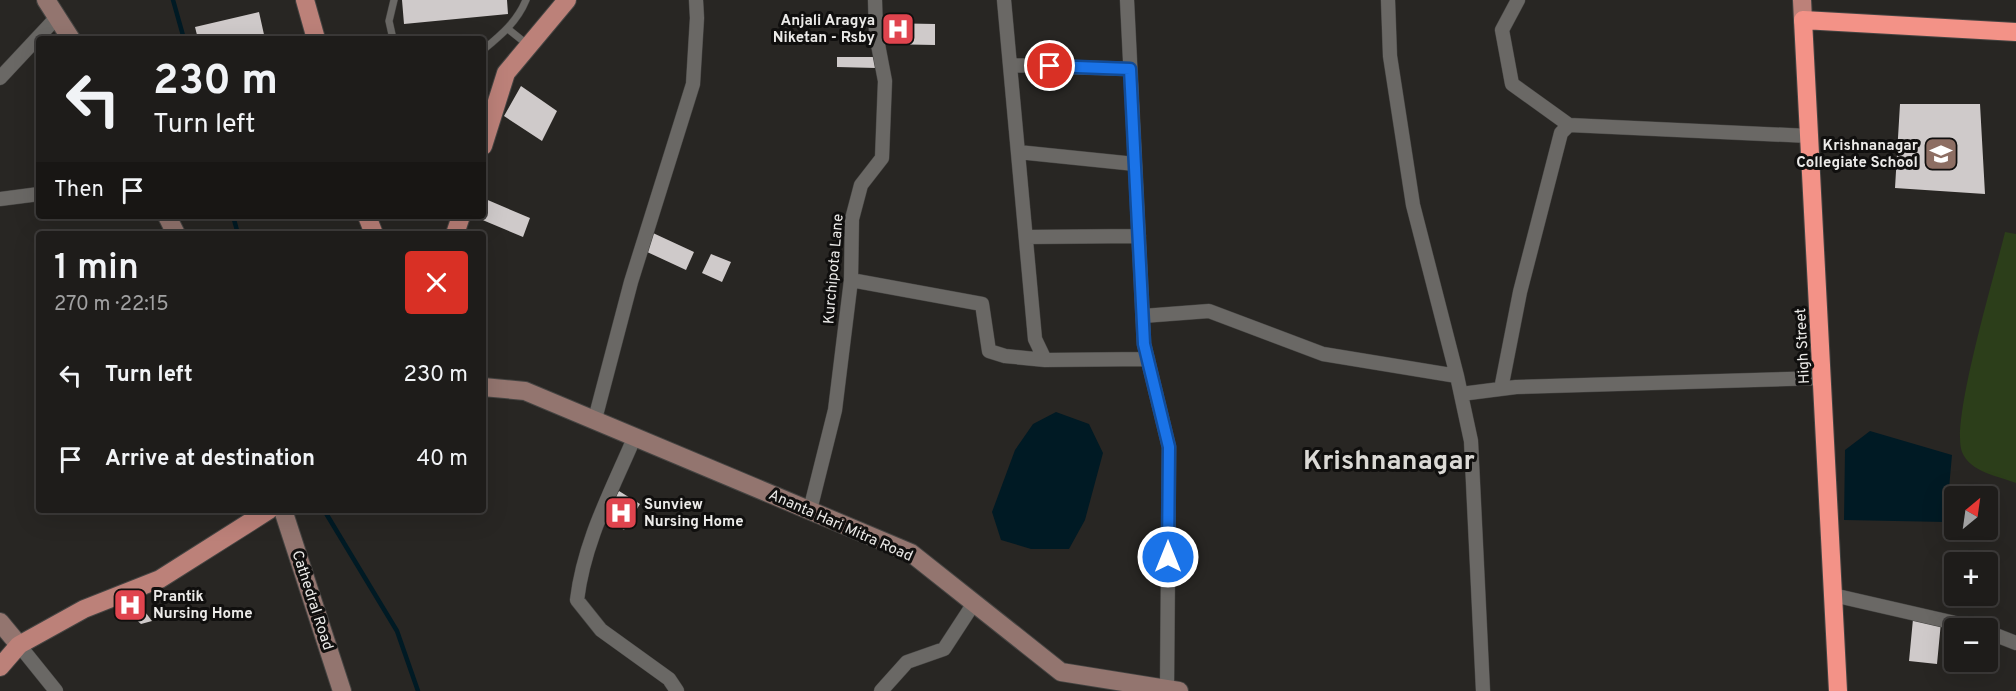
<!DOCTYPE html>
<html lang="en">
<head>
<meta charset="utf-8">
<style>
  :root { --surface:#1e1c1a; --page:#262523; --text:#f1f3f6; --muted:#a1a1a2; --line:#3c3a39 }
  body { margin:0; font-family:Overpass,sans-serif; background:var(--page); color:var(--text); height:100vh; display:flex; flex-direction:column; font-size:22px; white-space:nowrap }
  * { box-sizing:border-box; margin:0 }
  p { font-size:20px; color:var(--muted) }
  .icon { flex:none; width:33px; height:33px; fill:none; stroke:currentColor; stroke-width:2; stroke-linecap:round; stroke-linejoin:round }
  .map { position:relative; flex:1; overflow:hidden }
  .drawer { position:absolute; left:36px; top:231px; width:450px; height:282px; display:flex; flex-direction:column; background:var(--surface); border-radius:6px; box-shadow:0 6px 24px #0002,0 0 0 2px var(--line) }
  .drawer>* { flex:none }
  .top-card { position:absolute; left:36px; top:36px; width:450px; height:183px; border-radius:6px; box-shadow:0 6px 24px #0002,0 0 0 2px var(--line); background:#1e1c1a; color:var(--text); overflow:hidden }
  .needle { width:39px; rotate:29deg }
  .buttons { position:absolute; left:1944px; top:486px; display:grid; gap:12px }
  .buttons a { display:grid; place-items:center; width:54px; height:54px; border-radius:6px; background:var(--surface); box-shadow:0 6px 24px #0002,0 0 0 2px var(--line); font-size:30px }
  .pin { position:absolute; display:grid; place-items:center; width:51px; height:51px; color:#fff; margin:-26px; border:3px solid #fff; border-radius:50%; box-shadow:0 2px 6px #0007 }
  .me { position:absolute; width:66px; margin:-33px; rotate:0deg; stroke-linejoin:round; filter:drop-shadow(0 0 4px #0008) }
  .turn { display:flex; align-items:center; gap:21px; height:126px; padding:0 18px; font-size:27px }
  .turn .icon { width:78px; height:78px; stroke-width:2.5 }
  .turn b { display:block; font-size:42px; line-height:51px }
  .then { display:flex; align-items:center; height:57px; padding:0 18px; background:#0003; gap:12px; font-size:22px }
  .round { display:grid; place-items:center; flex:none; width:63px; height:63px; border-radius:6px; background:var(--page) }
  .head { display:flex; align-items:center; justify-content:space-between; height:102px; padding:0 18px }
  h1 { font-size:36px; font-weight:600; line-height:45px }
  ul { padding:0; list-style:none }
  li { display:flex; align-items:center; gap:18px; height:84px; padding:0 18px }
  li div { flex:1 }
  li b { display:block; font-size:22px }
  li em { font-style:normal }
  .map>svg:first-child { display:block }
  .green { fill:#2c3e1a }
  .water { fill:#001a24 }
  .lines { fill:none; stroke-linecap:round; stroke-linejoin:round }
  .stream { stroke:#001a24; stroke-width:4.5 }
  .building { fill:#cfcaca }
  .lane-casing { stroke:#454442; stroke-width:8 }
  .street-casing { stroke:#454442; stroke-width:15 }
  .secondary-casing { stroke:#454442; stroke-width:20 }
  .primary-casing { stroke:#454442; stroke-width:20 }
  .highway-casing { stroke:#454442; stroke-width:20 }
  .lane { stroke:#6a6865; stroke-width:7 }
  .street { stroke:#6a6865; stroke-width:14 }
  .secondary { stroke:#93756f; stroke-width:18 }
  .primary { stroke:#bc8179; stroke-width:18 }
  .highway { stroke:#f39287; stroke-width:18 }
  .route-casing { stroke:#114b97; stroke-width:15 }
  .route { stroke:#1a73e8; stroke-width:10 }
  .labels { text-anchor:middle; stroke-width:6; stroke-linejoin:round; paint-order:stroke }
  .poi-label { font-size:15px; font-weight:bold; fill:#ebeae8; stroke:#100f0e; text-anchor:end }
  .street-label { font-size:15px; fill:#ebeae8; stroke:#100f0e }
  .town-label { font-size:27px; font-weight:bold; fill:#dbd9d5; stroke:#100f0e }
</style>
</head>
<body>
<div class="map">
<svg width="2016" height="691" viewBox="0 0 2016 691">
  <rect width="100%" height="100%" fill="#282623"/>
  <path class="green" d="M 2005,232 L 2016,234 L 2016,483 C 1998,476 1970,472 1962,452 C 1950,422 1996,271 2005,232 Z"/>
  <path class="water" d="M 1056,412 L 1089,424 L 1103,453 L 1085,520 L 1069,549 L 1031,549 L 1001,540 L 992,512 L 1015,450 L 1033,424 Z
    M 1870,431 L 1952,455 L 1946,522 L 1844,520 L 1845,450 Z"/>
  <g class="lines">
    <path class="stream" d="M 173,0 L 184,39
      M 233,216 L 238,234
      M 324,510 L 397,631 L 418,691"/>
  </g>
  <path class="building" d="M 402,0 L 507,0 L 508,14 L 404,24 Z
    M 259,12 L 265,39 L 198,39 L 195,27 Z
    M 882,23 L 935,24 L 935,45 L 882,44 Z
    M 837,57 L 876,57 L 876,68 L 837,67 Z
    M 521,86 L 557,111 L 542,141 L 504,116 Z
    M 1900,104 L 1980,104 L 1985,194 L 1895,188 Z
    M 483,198 L 530,218 L 523,237 L 473,216 L 483,216 Z
    M 653,233 L 694,252 L 686,270 L 645,251 Z
    M 711,254 L 731,262 L 722,282 L 702,273 Z
    M 619,491 L 640,504 L 624,530 L 603,516 Z
    M 133,596 L 152,621 L 141,624 L 132,616 L 125,618 L 113,605 Z
    M 1913,619 L 1941,622 L 1937,664 L 1909,661 Z"/>
  <g class="lines">
    <defs>
      <path id="lane" d="M 508,29 L 528,45
        M 393,39 L 389,21 L 394,0
        M 483,50 C 501,35 517,22 526,0"/>
      <path id="street" d="M 1004,0 L 1035,339 L 1045,360 L 1148,359
        M 1127,0 L 1144,344 L 1169,447 L 1167,689
        M 1388,0 L 1390,56 L 1413,205 L 1457,376 L 1471,441 L 1483,691
        M 1518,0 L 1502,30 L 1512,84 L 1569,125
        M 1010,65 L 1130,69
        M 0,78 L 57,17
        M 1018,152 L 1135,164
        M 0,199 L 39,194
        M 1026,237 L 1139,236
        M 851,280 L 982,304 L 989,351 L 1005,356 L 1045,360
        M 1143,316 L 1209,311 L 1323,354 L 1457,376
        M 1501,389 L 1520,292 L 1561,133 L 1569,125 L 1809,136
        M 1461,394 L 1516,387 L 1822,378
        M 595,419 L 631,282 L 693,84 L 697,18 L 696,0
        M 635,436 C 612,490 584,541 577,600 L 601,630 L 669,679 L 677,691
        M 810,510 L 835,410 L 851,280 L 852,219 L 861,185 L 882,158 L 885,81 L 876,34 L 875,0
        M 1833,595 L 1977,628
        M 1988,632 L 2016,643
        M 19,645 L 56,691
        M 881,691 L 907,662 L 944,649 L 974,603"/>
      <path id="secondary" d="M 46,0 L 71,39
        M 167,216 L 176,234
        M 483,387 L 525,391 L 911,553 L 1061,672 L 1179,691
        M 283,510 L 342,691
        M 0,622 L 19,645"/>
      <path id="primary" d="M 305,0 L 316,39
        M 1802,0 L 1803,20
        M 483,146 L 506,73 L 567,0
        M 367,216 L 374,234
        M 455,234 L 461,216
        M 0,667 L 19,645 L 84,609 L 160,579 L 269,510"/>
      <path id="highway" d="M 1838,691 L 1803,20 L 2016,32"/>
    </defs>
    <use href="#lane" class="lane-casing"/>
    <use href="#street" class="street-casing"/>
    <use href="#secondary" class="secondary-casing"/>
    <use href="#primary" class="primary-casing"/>
    <use href="#highway" class="highway-casing"/>
    <use href="#lane" class="lane"/>
    <use href="#street" class="street"/>
    <use href="#secondary" class="secondary"/>
    <use href="#primary" class="primary"/>
    <use href="#highway" class="highway"/>
  </g>
  <g class="lines">
    <defs>
      <path id="route" d="M 1050,66 L 1130,69 L 1144,344 L 1169,447 L 1168,557"/>
    </defs>
    <use href="#route" class="route-casing"/>
    <use href="#route" class="route"/>
  </g>
  <defs>
    <symbol id="hospital-square" viewBox="-11 -11 22 22"><rect x="-9" y="-9" width="18" height="18" rx="4" fill="#e0444e" stroke="#100f0e"/><path d="M-5-5h3v3.5h4V-5h3V5h-3V1.5h-4V5h-3Z" fill="#fff"/></symbol>
    <symbol id="school-square" viewBox="-11 -11 22 22"><rect x="-9" y="-9" width="18" height="18" rx="4" fill="#8d6e63" stroke="#100f0e"/><path d="M0-5L7-2L0 1L-7-2ZM-4 1L0 2.5L4 1V4Q0 6-4 4Z" fill="#fff"/></symbol>
  </defs>
  <g fill-rule="evenodd">
    <use href="#hospital-square" x="879" y="10" width="38" height="38"/>
    <use href="#school-square" x="1922" y="135" width="38" height="38"/>
    <use href="#hospital-square" x="602" y="494" width="38" height="38"/>
    <use href="#hospital-square" x="111" y="586" width="38" height="38"/>
  </g>
  <g class="labels">
    <g class="poi-label">
      <text x="875" y="25">Anjali Aragya<tspan x="875" dy="17">Niketan - Rsby</tspan></text>
      <text x="1918" y="150">Krishnanagar<tspan x="1918" dy="17">Collegiate School</tspan></text>
      <text x="644" y="509" text-anchor="start">Sunview<tspan x="644" dy="17">Nursing Home</tspan></text>
      <text x="153" y="601" text-anchor="start">Prantik<tspan x="153" dy="17">Nursing Home</tspan></text>
    </g>
    <g class="street-label">
      <text transform="translate(833 269) rotate(-85)" y="5">Kurchipota Lane</text>
      <text transform="translate(1802 346) rotate(-93)" y="5">High Street</text>
      <text transform="translate(841 525) rotate(24)" y="5">Ananta Hari Mitra Road</text>
      <text transform="translate(313 600) rotate(72)" y="5">Cathedral Road</text>
    </g>
    <g class="town-label">
      <text x="1389" y="469">Krishnanagar</text>
    </g>
  </g>
</svg>
<div class="buttons">
<a><svg class="needle" viewBox="-14 -14 28 28"><path d="M0-13l5 13h-10z" fill="#e53935"/><path d="M0 13l5-13h-10z" fill="#a1a1a2"/></svg></a>
<a>+</a>
<a>−</a>
</div>
<div class="pin" style="left:1050px;top:66px;background:#d93025"><svg class="icon" aria-label="arrive" viewBox="0 0 24 24"><path d="M6 21V4h12l-3 4 3 4H6"/></svg></div>
<svg class="me" style="left:1168px;top:557px" viewBox="-20 -20 40 40"><circle r="17" fill="#1a73e8" stroke="#fff" stroke-width="3"/><path d="M0-11L8 9 0 5-8 9z" fill="#fff"/></svg>
<div class="top-card">
<div class="turn"><svg class="icon" aria-label="left" viewBox="0 0 24 24"><path d="M17 20v-9H6M10 6l-5 5 5 5"/></svg><div><b>230 m</b>Turn left</div></div>
<div class="then">Then<svg class="icon" aria-label="arrive" viewBox="0 0 24 24"><path d="M6 21V4h12l-3 4 3 4H6"/></svg></div>
</div>
<section class="drawer">
<div class="head"><div><h1>1 min</h1><p>270 m · 22:15</p></div><a class="round" style="background:#d93025;color:#fff"><svg class="icon" aria-label="close" viewBox="0 0 24 24"><path d="M6 6l12 12M18 6L6 18"/></svg></a></div>
<ul>
<li><svg class="icon" aria-label="left" viewBox="0 0 24 24"><path d="M17 20v-9H6M10 6l-5 5 5 5"/></svg><div><b>Turn left</b></div><em>230 m</em></li>
<li><svg class="icon" aria-label="arrive" viewBox="0 0 24 24"><path d="M6 21V4h12l-3 4 3 4H6"/></svg><div><b>Arrive at destination</b></div><em>40 m</em></li>
</ul>
</section>
</div>
</body>
</html>
